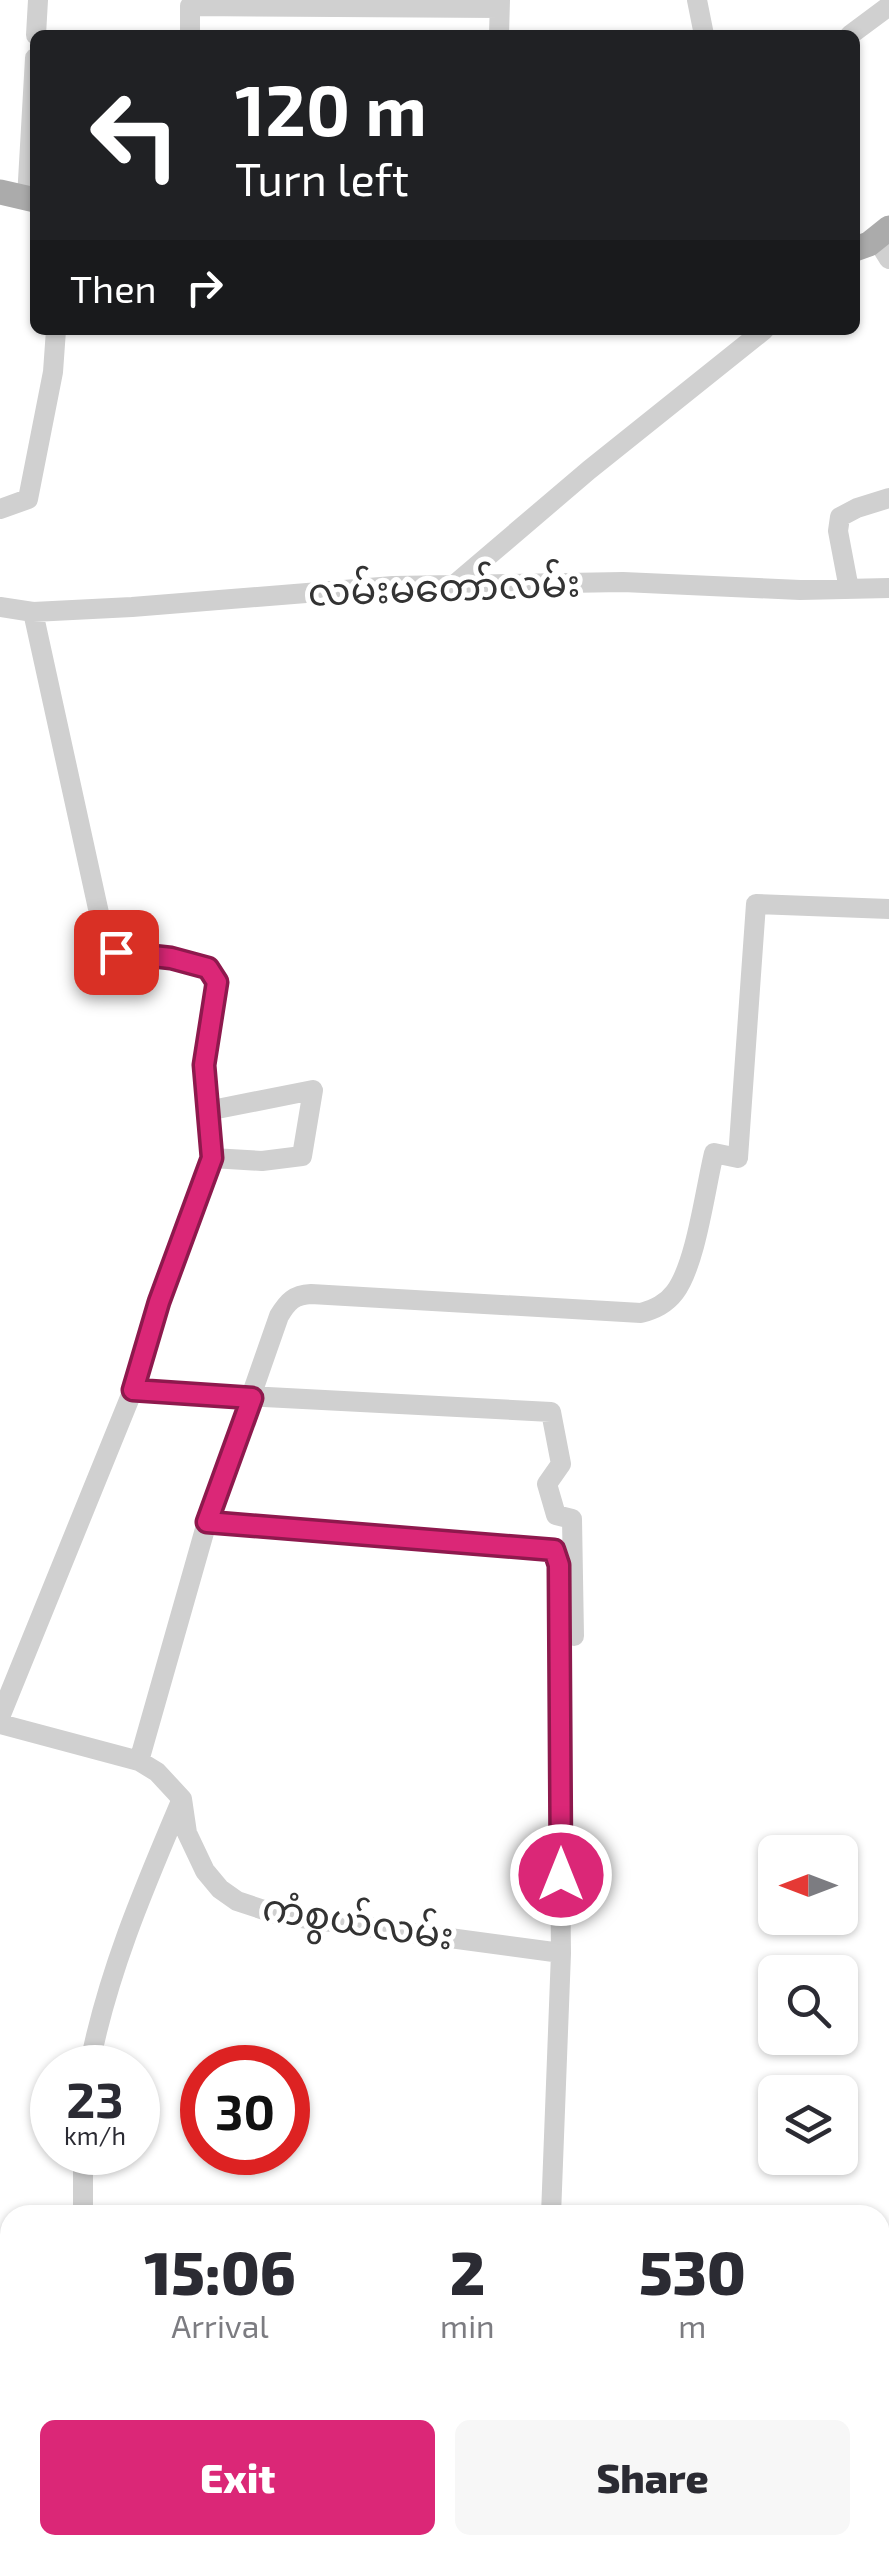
<!DOCTYPE html>
<html lang="en">
<head>
<meta charset="utf-8">
<style>
  :root { --surface:#fff; --page:#f7f7f7; --text:#2b2b33; --muted:#7c7c81; --accent:#db2777 }
  body { margin:0; font-family:"Exo 2","Noto Sans Myanmar",sans-serif; background:var(--page); color:var(--text); height:100vh; display:flex; flex-direction:column; font-size:38px; white-space:nowrap }
  * { box-sizing:border-box; margin:0 }
  p { font-size:32px; color:var(--muted) }
  .icon { flex:none; width:55px; height:55px; fill:none; stroke:currentColor; stroke-width:2; stroke-linecap:round; stroke-linejoin:round }
  .map { position:relative; flex:1; overflow:hidden }
  .panel { position:absolute; left:0px; top:2205px; width:890px; height:350px; display:flex; flex-direction:column; background:var(--surface); border-radius:30px 30px 0 0; box-shadow:0 2px 8px #0004 }
  .panel>* { flex:none }
  .banner { position:absolute; left:30px; top:30px; width:830px; height:305px; border-radius:15px; box-shadow:0 2px 8px #0004; background:#202124; color:#fff; overflow:hidden }
  .needle { width:65px; rotate:270deg }
  .tools { position:absolute; left:758px; top:1835px; display:grid; gap:20px }
  .tools a { display:grid; place-items:center; width:100px; height:100px; border-radius:15px; background:var(--surface); box-shadow:0 2px 8px #0004; font-size:50px }
  .speed { position:absolute; left:30px; top:2045px; display:flex; gap:20px; font-size:50px; font-weight:700; text-align:center }
  .speed>* { display:grid; place-content:center; width:130px; height:130px; border-radius:50%; background:var(--surface); box-shadow:0 2px 8px #0004; line-height:1 }
  .speed small { font-size:25px; font-weight:400 }
  .speed .limit { border:15px solid #d22; background:#fff; color:#111 }
  .pin { position:absolute; display:grid; place-items:center; width:85px; height:85px; color:#fff; margin:-42px; border-radius:20px; box-shadow:0 5px 15px #0006 }
  .me { position:absolute; width:110px; margin:-55px; rotate:0deg; stroke-linejoin:round; filter:drop-shadow(0 0 8px #0008) }
  .turn { display:flex; align-items:center; gap:35px; height:210px; padding:0 40px; font-size:45px }
  .turn .icon { width:130px; height:130px; stroke-width:2.5 }
  .turn b { display:block; font-size:70px; line-height:85px }
  .then { display:flex; align-items:center; height:95px; padding:0 40px; background:#0003; gap:20px; font-size:38px }
  .eta { display:flex; justify-content:space-evenly; align-items:center; height:170px; text-align:center }
  .eta b { font-size:60px; font-weight:800; line-height:70px }
  .action { display:flex; gap:20px; margin-top:auto; padding:20px 40px }
  .action a { flex:1; height:115px; border-radius:15px; background:var(--accent); color:#fff; font-size:40px; font-weight:800; line-height:115px; text-align:center }
  .action a+a { background:var(--page); color:var(--text) }
  .map>svg:first-child { display:block }
  .lines { fill:none; stroke-linecap:round; stroke-linejoin:round }
  .minor { stroke:#d0d0d0; stroke-width:20 }
  .major { stroke:#ababab; stroke-width:25 }
  .route-casing { stroke:#8e194d; stroke-width:25 }
  .route { stroke:#db2777; stroke-width:18 }
  .labels { text-anchor:middle; stroke-width:10; stroke-linejoin:round; paint-order:stroke }
  .street-label { font-size:38px; fill:#333; stroke:#fff }
</style>
</head>
<body>
<div class="map">
<svg width="889" height="2555" viewBox="0 0 889 2555">
  <rect width="100%" height="100%" fill="#fff"/>
  <g class="lines">
    <path class="minor" d="M 697,0 L 704,35
      M 36,35 L 38,0
      M 190,35 L 190,6 L 499,8
      M 499,35 L 500,0
      M 850,35 L 889,6
      M 27,198 L 35,58
      M 876,238 L 889,259
      M 0,509 L 28,499 L 53,372 L 56,330
      M 454,585 L 589,470 L 764,330
      M 849,589 L 838,531 L 840,517 L 857,508 L 889,498
      M 0,607 L 33,612 L 132,607 L 393,586 L 454,585 L 623,582 L 800,590 L 889,588
      M 207,1111 L 313,1090 L 302,1156 L 262,1161 L 212,1158
      M 133,1390 L 551,1412 L 561,1464 L 547,1484 L 556,1515 L 572,1519 L 574,1636
      M 207,1522 L 549,1549 L 554,1550 L 557,1556 L 561,1953 L 551,2215
      M 0,1717 L 133,1390 L 159,1302 L 212,1158 L 204,1065 L 217,982 L 208,968 L 171,957 L 116,952 L 106,945 L 33,612
      M 0,1724 L 139,1761 L 157,1772 L 182,1799 L 187,1833 L 205,1871 L 220,1889 L 237,1901 L 279,1915 L 561,1953
      M 139,1761 L 207,1522 L 279,1316 C 288,1301 294,1295 311,1294 L 641,1313 C 655,1309 666,1304 675,1292 C 696,1264 705,1190 714,1153 L 738,1158 L 756,904 L 889,909
      M 89,2068 C 107,1974 144,1888 181,1801
      M 83,2152 L 83,2215
      M 880,2239 L 889,2237
      M 0,2375 L 10,2376
      M 186,2545 L 188,2555
      M 432,2545 L 433,2555
      M 668,2555 L 668,2545"/>
    <path class="major" d="M 0,192 L 35,200
      M 855,249 L 869,244 L 889,228"/>
  </g>
  <g class="lines">
    <defs>
      <path id="route" d="M 116,952 L 171,958 L 208,968 L 217,982 L 204,1065 L 212,1158 L 159,1302 L 133,1390 L 252,1398 L 207,1522 L 554,1550 L 559,1565 L 561,1875"/>
    </defs>
    <use href="#route" class="route-casing"/>
    <use href="#route" class="route"/>
  </g>
  <g class="labels">
    <g class="street-label">
      <text transform="translate(444 588) rotate(-2)" y="13">လမ်းမတော်လမ်း</text>
      <text transform="translate(358 1922) rotate(9)" y="13">ကံစွယ်လမ်း</text>
    </g>
  </g>
</svg>
<div class="tools">
<a><svg class="needle" viewBox="-14 -14 28 28"><path d="M0-13l5 13h-10z" fill="#e53935"/><path d="M0 13l5-13h-10z" fill="#7c7c81"/></svg></a>
<a><svg class="icon" aria-label="search" viewBox="0 0 24 24"><circle cx="10" cy="10" r="6"/><path d="M15 15l6 6"/></svg></a>
<a><svg class="icon" aria-label="layers" viewBox="0 0 24 24"><path d="M12 4l9 5-9 5-9-5zM3 14l9 5 9-5"/></svg></a>
</div>
<div class="speed"><div>23<small>km/h</small></div><div class="limit">30</div></div>
<div class="pin" style="left:116px;top:952px;background:#d93025"><svg class="icon" aria-label="arrive" viewBox="0 0 24 24"><path d="M6 21V4h12l-3 4 3 4H6"/></svg></div>
<svg class="me" style="left:561px;top:1875px" viewBox="-20 -20 40 40"><circle r="17" fill="#db2777" stroke="#fff" stroke-width="3"/><path d="M0-11L8 9 0 5-8 9z" fill="#fff"/></svg>
<div class="banner">
<div class="turn"><svg class="icon" aria-label="left" viewBox="0 0 24 24"><path d="M17 20v-9H6M10 6l-5 5 5 5"/></svg><div><b>120 m</b>Turn left</div></div>
<div class="then">Then<svg class="icon" aria-label="right" viewBox="0 0 24 24"><path d="M7 20v-9h11M14 6l5 5-5 5"/></svg></div>
</div>
<section class="panel">
<div class="eta">
<div><b>15:06</b><p>Arrival</p></div>
<div><b>2</b><p>min</p></div>
<div><b>530</b><p>m</p></div>
</div>
<div class="action"><a>Exit</a><a>Share</a></div>
</section>
</div>
</body>
</html>
